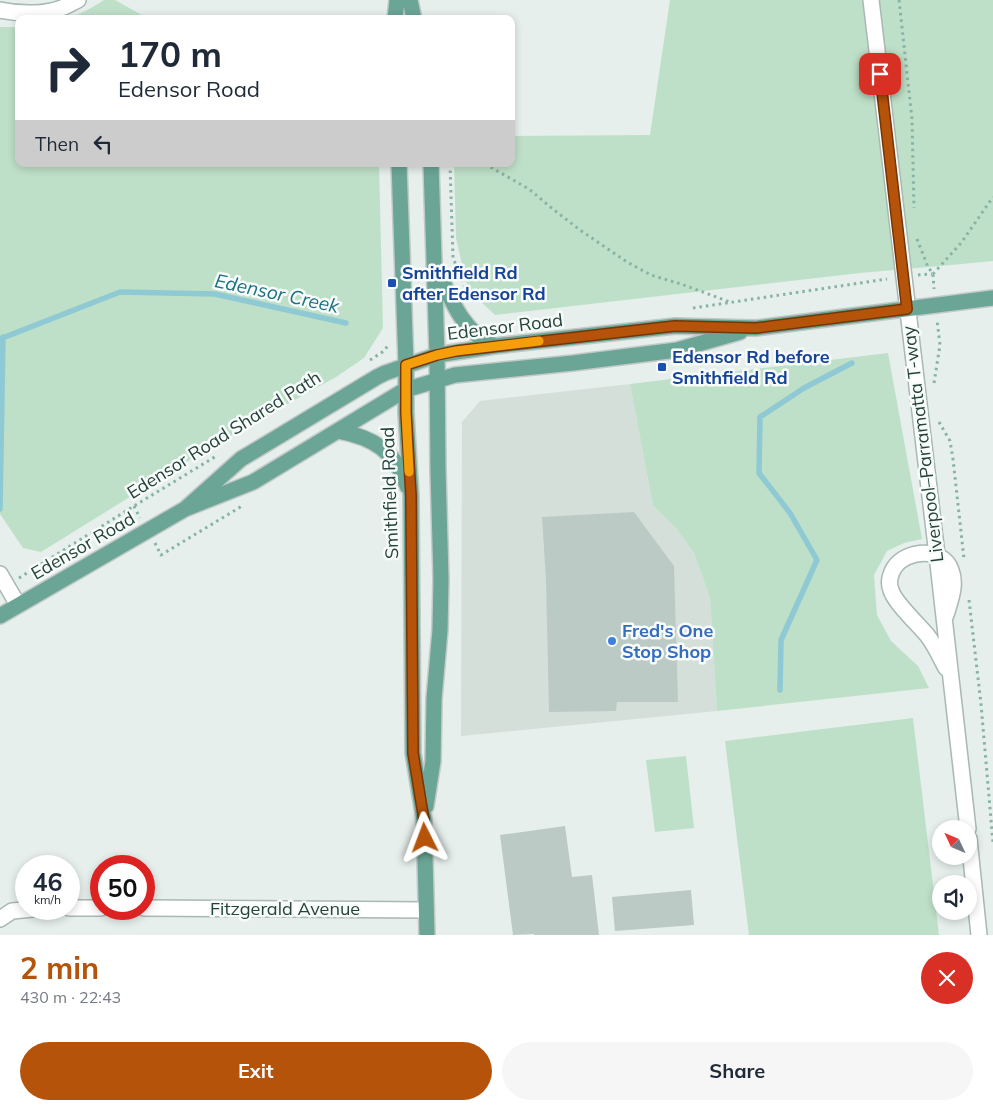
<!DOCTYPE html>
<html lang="en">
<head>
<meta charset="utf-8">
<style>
  :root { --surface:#fff; --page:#f6f6f7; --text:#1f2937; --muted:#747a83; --accent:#b45309 }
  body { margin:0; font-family:Mulish,sans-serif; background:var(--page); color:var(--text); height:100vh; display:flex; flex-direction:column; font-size:19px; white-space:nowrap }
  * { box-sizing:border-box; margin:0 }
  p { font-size:16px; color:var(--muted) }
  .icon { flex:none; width:28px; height:28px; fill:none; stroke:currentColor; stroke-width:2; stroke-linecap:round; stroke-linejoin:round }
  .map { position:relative; height:935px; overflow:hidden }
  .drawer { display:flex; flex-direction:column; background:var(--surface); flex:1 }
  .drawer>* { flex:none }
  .hud { position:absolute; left:15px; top:15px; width:500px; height:152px; border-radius:10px; box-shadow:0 2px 8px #0003; background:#fff; color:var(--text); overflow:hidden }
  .needle { width:32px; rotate:314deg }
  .controls { position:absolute; left:932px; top:820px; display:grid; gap:10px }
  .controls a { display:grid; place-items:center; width:45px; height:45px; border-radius:50%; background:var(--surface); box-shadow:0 2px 8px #0003; font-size:25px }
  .speed { position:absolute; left:15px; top:855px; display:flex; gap:10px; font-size:25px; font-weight:700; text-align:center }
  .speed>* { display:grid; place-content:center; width:65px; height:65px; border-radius:50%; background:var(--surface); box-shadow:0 2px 8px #0003; line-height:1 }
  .speed small { font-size:12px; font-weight:400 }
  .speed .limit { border:8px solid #d22; background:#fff; color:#111 }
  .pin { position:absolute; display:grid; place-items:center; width:42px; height:42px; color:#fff; margin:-21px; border-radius:10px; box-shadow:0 2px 8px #0006 }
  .me { position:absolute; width:55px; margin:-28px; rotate:357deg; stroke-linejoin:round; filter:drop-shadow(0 0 4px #0008) }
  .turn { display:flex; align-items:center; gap:18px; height:105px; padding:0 20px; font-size:22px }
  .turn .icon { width:65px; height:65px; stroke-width:2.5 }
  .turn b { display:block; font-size:35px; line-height:42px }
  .then { display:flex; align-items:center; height:48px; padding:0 20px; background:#0003; gap:10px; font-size:19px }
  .round { display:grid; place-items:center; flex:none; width:52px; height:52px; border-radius:26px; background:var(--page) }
  .overview { display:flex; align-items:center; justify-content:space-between; height:85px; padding:0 20px }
  h1 { font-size:30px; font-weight:700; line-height:38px; color:var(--accent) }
  .action { display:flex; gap:10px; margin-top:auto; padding:10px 20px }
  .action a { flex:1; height:58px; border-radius:30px; background:var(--accent); color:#fff; font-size:20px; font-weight:700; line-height:58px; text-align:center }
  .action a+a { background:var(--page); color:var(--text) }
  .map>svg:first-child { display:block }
  .built { fill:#d4dfda }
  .green { fill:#bfe0c8 }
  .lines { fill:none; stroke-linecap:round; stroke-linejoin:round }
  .stream { stroke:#8ec9d4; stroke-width:5.5 }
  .building { fill:#bbcac4 }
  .minor-casing { stroke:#a8b8b2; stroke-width:18 }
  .major-casing { stroke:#c2cac8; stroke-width:18 }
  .path { stroke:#86b3a5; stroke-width:3; stroke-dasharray:2.5 4; stroke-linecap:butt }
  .minor { stroke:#fff; stroke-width:15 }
  .major { stroke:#6aa596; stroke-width:15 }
  .route-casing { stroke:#753606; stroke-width:12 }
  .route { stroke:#b45309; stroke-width:9 }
  .slow { stroke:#f59e0b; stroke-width:9 }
  .transit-dot { fill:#1a4fb4; stroke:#f7fbf9; stroke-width:2 }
  .shop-dot { fill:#3f7fe0; stroke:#f7fbf9; stroke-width:2 }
  .labels { text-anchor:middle; stroke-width:5; stroke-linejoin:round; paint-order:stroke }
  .transit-label { font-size:18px; font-weight:bold; fill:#164399; stroke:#f7fbf9; text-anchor:start }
  .street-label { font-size:18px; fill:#24423a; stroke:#f7fbf9 }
  .shop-label { font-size:18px; font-weight:bold; fill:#366cbe; stroke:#f7fbf9; text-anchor:start }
  .water-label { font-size:19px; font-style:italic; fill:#1c6f80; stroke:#f7fbf9 }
</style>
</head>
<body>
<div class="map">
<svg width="993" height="935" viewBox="0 0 993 935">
  <rect width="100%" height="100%" fill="#e6efeb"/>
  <path class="built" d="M 630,384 L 653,506 L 675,527 L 694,553 L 710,598 L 717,711 L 461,736 L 462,422 L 480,401 Z"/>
  <path class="green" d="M 104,0 L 115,0 L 149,19 L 65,19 C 80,15 91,8 104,0 Z
    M 670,0 L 993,0 L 993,261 L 951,265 L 860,273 L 495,315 L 478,299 L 466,282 L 456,238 L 454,164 L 511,164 L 511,136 L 650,135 Z
    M 0,27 L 19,27 L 19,164 L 379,164 L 383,328 L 364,358 L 336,377 L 212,446 L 41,552 L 23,548 L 0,514 Z
    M 888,353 L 922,539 L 904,543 L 887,551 L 874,575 L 877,615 L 891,641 L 918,666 L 929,688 L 717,711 L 710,598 L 694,553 L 675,527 L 653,506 L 630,384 Z
    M 913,718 L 939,935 L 749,935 L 725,741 Z
    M 686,756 L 694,828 L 655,832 L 646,760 Z"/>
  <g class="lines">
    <path class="stream" d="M 0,339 L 120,292 L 215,294 L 346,323
      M 0,509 L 3,337
      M 780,690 L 781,640 L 817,560 L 790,513 L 759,473 L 760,417 L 804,388 L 852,363"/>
  </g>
  <path class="building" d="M 634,512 L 674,566 L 678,702 L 617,702 L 616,711 L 549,712 L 546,580 L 542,517 Z
    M 565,826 L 572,877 L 592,875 L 599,935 L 534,935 L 534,934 L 513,935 L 500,835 Z
    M 691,890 L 694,925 L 615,931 L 612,897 Z"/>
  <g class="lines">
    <defs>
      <path id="minor" d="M 871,0 L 937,555 L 968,829
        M 0,10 C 19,14 46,15 64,7 C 69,5 73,2 78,0
        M 0,574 L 18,605
        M 946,615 C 950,601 957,585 951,570 C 943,547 906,549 894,568 C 890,575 888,583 891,590 C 894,602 918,624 927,635 C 935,645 940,657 946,668
        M 969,839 L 979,935
        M 69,908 L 101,908
        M 144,908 L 426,910
        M 0,919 L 12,911 L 33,909"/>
      <path id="major" d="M 410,0 L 414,19
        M 395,19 L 397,0
        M 399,164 L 406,365 L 406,413 L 411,496 L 413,753 L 424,820 L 427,935
        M 438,271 C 451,300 464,334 495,346
        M 338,431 C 372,437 396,451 407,486
        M 185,509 L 241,459 L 377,377 L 385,373 L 437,355 L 495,346 L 675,326 L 756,328 L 993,298
        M 0,616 L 185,509 L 253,482 L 405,390 L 455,375 L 573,363 L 677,350 L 740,332
        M 426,806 L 433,761 L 434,699 L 440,630 L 441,579 L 438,470 L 437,355 L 431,164"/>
    </defs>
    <use href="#minor" class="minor-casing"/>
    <use href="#major" class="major-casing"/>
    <path class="path" d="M 899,0 L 912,119 L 914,208
      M 450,164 L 453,258 L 468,293
      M 485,164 L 529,189 L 554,210 L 580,230 L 627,262 L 651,275 L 681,284 L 730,302
      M 917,239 L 928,267 L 933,274 L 934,289
      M 933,274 L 961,243 L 993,197
      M 918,275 L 932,274
      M 693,308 L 887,279
      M 370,360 L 384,351 L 389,344
      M 934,383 L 940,345 L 937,320
      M 939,422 L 950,441 L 953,459 L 964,559
      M 134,506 L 140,518
      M 155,543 L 161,555 L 242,506
      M 19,578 L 134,506 L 218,455
      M 969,600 L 981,704 L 993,843"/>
    <use href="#minor" class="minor"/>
    <use href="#major" class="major"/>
  </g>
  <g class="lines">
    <defs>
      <path id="route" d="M 425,838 L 424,820 L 413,753 L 411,496 L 406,413 L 406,365 L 437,355 L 456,351 L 657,328 L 675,326 L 756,328 L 907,309 L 880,74"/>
    </defs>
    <use href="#route" class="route-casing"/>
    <use href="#route" class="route"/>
    <path class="slow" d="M 409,472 L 406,413 L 406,365 L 437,355 L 456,351 L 539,341"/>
  </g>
  <g class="transit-dot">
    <rect x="387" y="278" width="10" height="10" rx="2.5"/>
    <rect x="657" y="362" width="10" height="10" rx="2.5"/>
  </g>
  <circle class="shop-dot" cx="612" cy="641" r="5"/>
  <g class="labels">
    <g class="transit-label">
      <text x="402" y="279">Smithfield Rd<tspan x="402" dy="21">after Edensor Rd</tspan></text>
      <text x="672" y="363">Edensor Rd before<tspan x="672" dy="21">Smithfield Rd</tspan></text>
    </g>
    <g class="street-label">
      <text transform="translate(505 327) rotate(-7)" y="6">Edensor Road</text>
      <text transform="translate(224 435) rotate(-32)" y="6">Edensor Road Shared Path</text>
      <text transform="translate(923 444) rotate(-97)" y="6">Liverpool–Parramatta T-way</text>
      <text transform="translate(390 493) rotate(-92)" y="6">Smithfield Road</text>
      <text transform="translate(83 546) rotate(-30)" y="6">Edensor Road</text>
      <text x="285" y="915">Fitzgerald Avenue</text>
    </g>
    <g class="shop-label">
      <text x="622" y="637">Fred's One<tspan x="622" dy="21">Stop Shop</tspan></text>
    </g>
    <g class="water-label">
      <text transform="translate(277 293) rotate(12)" y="7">Edensor Creek</text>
    </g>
  </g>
</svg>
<div class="controls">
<a><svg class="needle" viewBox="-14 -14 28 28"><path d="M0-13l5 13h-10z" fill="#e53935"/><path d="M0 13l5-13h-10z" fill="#747a83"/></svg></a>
<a><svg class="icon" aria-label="sound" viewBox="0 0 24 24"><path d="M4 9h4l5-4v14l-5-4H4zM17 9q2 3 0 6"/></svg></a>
</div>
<div class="speed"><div>46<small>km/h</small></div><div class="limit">50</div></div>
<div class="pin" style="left:880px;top:74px;background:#d93025"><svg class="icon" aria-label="arrive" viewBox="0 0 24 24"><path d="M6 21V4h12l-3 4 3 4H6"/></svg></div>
<svg class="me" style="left:425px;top:838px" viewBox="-20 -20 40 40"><path d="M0-17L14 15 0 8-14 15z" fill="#b45309" stroke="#fff" stroke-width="4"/></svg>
<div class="hud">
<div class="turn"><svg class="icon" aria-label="right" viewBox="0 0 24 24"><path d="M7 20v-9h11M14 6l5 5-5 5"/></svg><div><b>170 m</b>Edensor Road</div></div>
<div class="then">Then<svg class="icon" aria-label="left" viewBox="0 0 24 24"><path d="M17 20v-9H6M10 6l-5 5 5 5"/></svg></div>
</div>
</div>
<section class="drawer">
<div class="overview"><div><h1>2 min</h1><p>430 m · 22:43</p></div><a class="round" style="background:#d93025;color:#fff"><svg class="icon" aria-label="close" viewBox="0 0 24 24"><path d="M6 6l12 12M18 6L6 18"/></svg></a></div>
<div class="action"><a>Exit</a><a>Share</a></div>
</section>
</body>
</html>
